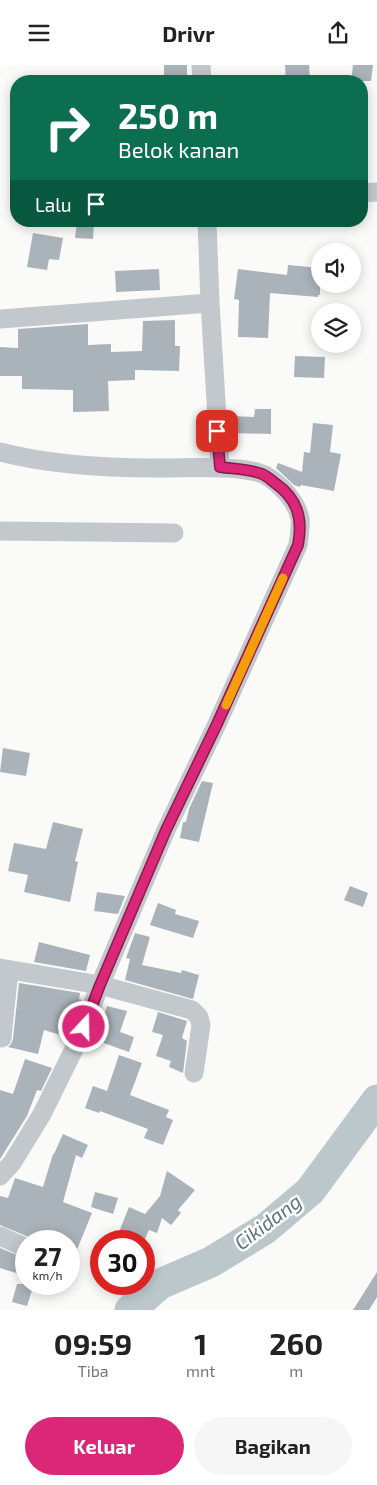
<!DOCTYPE html>
<html lang="id">
<head>
<meta charset="utf-8">
<style>
  :root { --surface:#fff; --page:#f6f6f6; --text:#222; --muted:#767676; --accent:#db2777 }
  body { margin:0; font-family:"Exo 2",sans-serif; background:var(--page); color:var(--text); height:100vh; display:flex; flex-direction:column; font-size:19px; white-space:nowrap }
  * { box-sizing:border-box; margin:0 }
  p { font-size:16px; color:var(--muted) }
  .icon { flex:none; width:28px; height:28px; fill:none; stroke:currentColor; stroke-width:2; stroke-linecap:round; stroke-linejoin:round }
  .map { position:relative; height:1245px; overflow:hidden }
  .panel { display:flex; flex-direction:column; background:var(--surface); flex:1 }
  .panel>* { flex:none }
  .hud { position:absolute; left:10px; top:10px; width:358px; height:152px; border-radius:20px; box-shadow:0 2px 12px #0003; background:#0b6e4f; color:#fff; overflow:hidden }
  .tools { position:absolute; left:311px; top:178px; display:grid; gap:10px }
  .tools a { display:grid; place-items:center; width:50px; height:50px; border-radius:50%; background:var(--surface); box-shadow:0 2px 12px #0003; font-size:25px }
  .speed { position:absolute; left:15px; top:1165px; display:flex; gap:10px; font-size:25px; font-weight:700; text-align:center }
  .speed>* { display:grid; place-content:center; width:65px; height:65px; border-radius:50%; background:var(--surface); box-shadow:0 2px 12px #0003; line-height:1 }
  .speed small { font-size:12px; font-weight:400 }
  .speed .limit { border:8px solid #d22; background:#fff; color:#111 }
  .pin { position:absolute; display:grid; place-items:center; width:42px; height:42px; color:#fff; margin:-21px; border-radius:10px; box-shadow:0 2px 8px #0006 }
  .me { position:absolute; width:55px; margin:-28px; rotate:21deg; stroke-linejoin:round; filter:drop-shadow(0 0 4px #0008) }
  .turn { display:flex; align-items:center; gap:18px; height:105px; padding:0 25px; font-size:22px }
  .turn .icon { width:65px; height:65px; stroke-width:2.5 }
  .turn b { display:block; font-size:35px; line-height:42px }
  .then { display:flex; align-items:center; height:48px; padding:0 25px; background:#0003; gap:10px; font-size:19px }
  .eta { display:flex; justify-content:space-evenly; align-items:center; height:85px; text-align:center }
  .eta b { font-size:30px; font-weight:700; line-height:35px }
  .cta { display:flex; gap:10px; margin-top:auto; padding:10px 25px }
  .cta a { flex:1; height:58px; border-radius:30px; background:var(--accent); color:#fff; font-size:20px; font-weight:700; line-height:58px; text-align:center }
  .cta a+a { background:var(--page); color:var(--text) }
  header { display:flex; justify-content:space-between; align-items:center; height:65px; padding:0 25px; background:var(--surface); font-size:22px; font-weight:700 }
  .map>svg:first-child { display:block }
  .lines { fill:none; stroke-linecap:round; stroke-linejoin:round }
  .river { stroke:#bbc7cb; stroke-width:31 }
  .building { fill:#aab3b9 }
  .minor { stroke:#c3c8cc; stroke-width:19 }
  .route-casing { stroke:#8e194d; stroke-width:12 }
  .route { stroke:#db2777; stroke-width:9 }
  .slow { stroke:#f59e0b; stroke-width:9 }
  .labels { text-anchor:middle; stroke-width:5; stroke-linejoin:round; paint-order:stroke }
  .water-label { font-size:20px; font-style:italic; fill:#60757c; stroke:#fff }
</style>
</head>
<body>
<header><svg class="icon" aria-label="menu" viewBox="0 0 24 24"><path d="M4 6h16M4 12h16M4 18h16"/></svg>Drivr<svg class="icon" aria-label="share" viewBox="0 0 24 24"><path d="M12 15V3M7 8l5-5 5 5M5 13v7h14v-7"/></svg></header>
<div class="map">
<svg width="377" height="1245" viewBox="0 0 377 1245">
  <rect width="100%" height="100%" fill="#fafaf8"/>
  <g class="lines">
    <path class="river" d="M 130,1245 L 160,1219 L 211,1197 L 265,1164 L 310,1126 L 377,1035"/>
  </g>
  <path class="building" d="M 164,0 L 187,0 L 187,16 L 164,16 Z
    M 285,0 L 309,0 L 310,14 L 286,15 Z
    M 353,0 L 373,0 L 371,16 L 351,16 Z
    M 77,157 L 94,159 L 93,174 L 75,173 Z
    M 33,168 L 63,173 L 59,195 L 49,194 L 47,205 L 27,202 Z
    M 288,200 L 320,203 L 320,230 L 318,230 L 318,232 L 270,228 L 268,273 L 238,272 L 239,235 L 234,234 L 238,204 L 287,210 Z
    M 159,204 L 160,225 L 116,227 L 115,206 Z
    M 175,255 L 175,281 L 180,281 L 179,306 L 135,305 L 135,315 L 108,316 L 109,346 L 73,347 L 73,325 L 22,324 L 22,311 L 0,311 L 0,282 L 18,283 L 18,264 L 88,259 L 88,280 L 111,279 L 111,287 L 142,286 L 143,256 Z
    M 295,291 L 325,292 L 324,313 L 294,312 Z
    M 255,344 L 271,344 L 271,369 L 230,368 L 231,351 L 254,352 Z
    M 313,358 L 333,360 L 330,387 L 341,389 L 334,426 L 301,420 L 300,422 L 294,420 L 276,403 L 278,398 L 302,407 L 304,387 L 310,388 Z
    M 3,683 L 30,688 L 26,711 L 0,707 Z
    M 202,716 L 213,718 L 199,777 L 180,773 L 183,757 L 186,757 L 189,744 Z
    M 53,757 L 83,764 L 75,796 L 78,797 L 70,837 L 24,827 L 28,810 L 8,806 L 14,778 L 46,784 Z
    M 350,821 L 368,828 L 363,842 L 344,835 Z
    M 97,827 L 125,831 L 118,849 L 94,846 Z
    M 158,838 L 176,845 L 175,849 L 199,856 L 193,873 L 150,860 Z
    M 135,868 L 150,872 L 142,900 L 181,908 L 182,905 L 199,910 L 193,934 L 125,915 L 130,894 L 126,893 Z
    M 39,877 L 90,890 L 86,906 L 34,897 Z
    M 19,918 L 80,928 L 79,934 L 82,935 L 67,972 L 44,965 L 38,989 L 8,982 L 11,979 L 13,974 Z
    M 107,941 L 127,946 L 120,967 L 134,972 L 129,987 L 98,976 L 105,957 L 103,956 Z
    M 158,947 L 187,956 L 182,973 L 187,976 L 183,1008 L 169,1002 L 171,996 L 156,991 L 163,970 L 152,967 Z
    M 119,990 L 142,998 L 130,1030 L 169,1045 L 166,1052 L 173,1055 L 163,1080 L 144,1073 L 148,1064 L 100,1046 L 99,1048 L 85,1043 L 93,1021 L 107,1026 Z
    M 25,994 L 52,1003 L 41,1026 L 37,1025 L 27,1051 L 0,1094 L 0,1025 L 13,1029 Z
    M 63,1069 L 88,1080 L 82,1093 L 76,1090 L 63,1137 L 92,1148 L 69,1204 L 69,1176 L 35,1176 L 31,1173 L 0,1160 L 0,1131 L 8,1133 L 15,1113 L 43,1122 L 53,1089 L 54,1089 Z
    M 167,1106 L 195,1125 L 178,1145 L 181,1148 L 171,1160 L 162,1153 L 157,1168 L 149,1165 L 144,1176 L 129,1176 L 117,1172 L 129,1142 L 145,1149 L 160,1131 Z
    M 95,1127 L 118,1133 L 113,1149 L 91,1142 Z
    M 0,1183 L 26,1194 L 26,1211 L 0,1203 Z
    M 377,1207 L 377,1232 L 369,1245 L 353,1245 Z
    M 17,1219 L 34,1219 L 27,1241 L 12,1237 Z"/>
  <g class="lines">
    <path class="minor" d="M 201,0 L 202,16
      M 361,128 L 377,127
      M 207,156 L 210,238 L 220,402
      M 0,254 L 210,238
      M 0,387 C 50,400 103,403 155,403 C 183,403 211,401 239,404 C 247,405 257,406 265,410 C 280,419 297,436 300,454 C 301,462 299,472 298,480 L 217,659 L 166,765 L 100,920 L 78,976 L 42,1049 L 12,1098 L 0,1111
      M 0,466 L 174,468
      M 0,903 L 100,920 L 192,945 L 199,952 L 201,960 L 194,1008
      M 2,973 L 9,905
      M 0,1171 L 26,1183"/>
  </g>
  <g class="lines">
    <defs>
      <path id="route" d="M 84,962 L 100,920 L 166,765 L 217,659 L 298,480 C 303,454 298,434 275,418 C 271,415 267,411 262,409 C 249,404 234,404 220,402 L 217,366"/>
    </defs>
    <use href="#route" class="route-casing"/>
    <use href="#route" class="route"/>
    <path class="slow" d="M 226,640 L 283,513"/>
  </g>
  <g class="labels">
    <g class="water-label">
      <text transform="translate(268 1157) rotate(-37)" y="7">Cikidang</text>
    </g>
  </g>
</svg>
<div class="tools">
<a><svg class="icon" aria-label="sound" viewBox="0 0 24 24"><path d="M4 9h4l5-4v14l-5-4H4zM17 9q2 3 0 6"/></svg></a>
<a><svg class="icon" aria-label="layers" viewBox="0 0 24 24"><path d="M12 4l9 5-9 5-9-5zM3 14l9 5 9-5"/></svg></a>
</div>
<div class="speed"><div>27<small>km/h</small></div><div class="limit">30</div></div>
<div class="pin" style="left:217px;top:366px;background:#d93025"><svg class="icon" aria-label="arrive" viewBox="0 0 24 24"><path d="M6 21V4h12l-3 4 3 4H6"/></svg></div>
<svg class="me" style="left:84px;top:962px" viewBox="-20 -20 40 40"><circle r="17" fill="#db2777" stroke="#fff" stroke-width="3"/><path d="M0-11L8 9 0 5-8 9z" fill="#fff"/></svg>
<div class="hud">
<div class="turn"><svg class="icon" aria-label="right" viewBox="0 0 24 24"><path d="M7 20v-9h11M14 6l5 5-5 5"/></svg><div><b>250 m</b>Belok kanan</div></div>
<div class="then">Lalu<svg class="icon" aria-label="arrive" viewBox="0 0 24 24"><path d="M6 21V4h12l-3 4 3 4H6"/></svg></div>
</div>
</div>
<section class="panel">
<div class="eta">
<div><b>09:59</b><p>Tiba</p></div>
<div><b>1</b><p>mnt</p></div>
<div><b>260</b><p>m</p></div>
</div>
<div class="cta"><a>Keluar</a><a>Bagikan</a></div>
</section>
</body>
</html>
